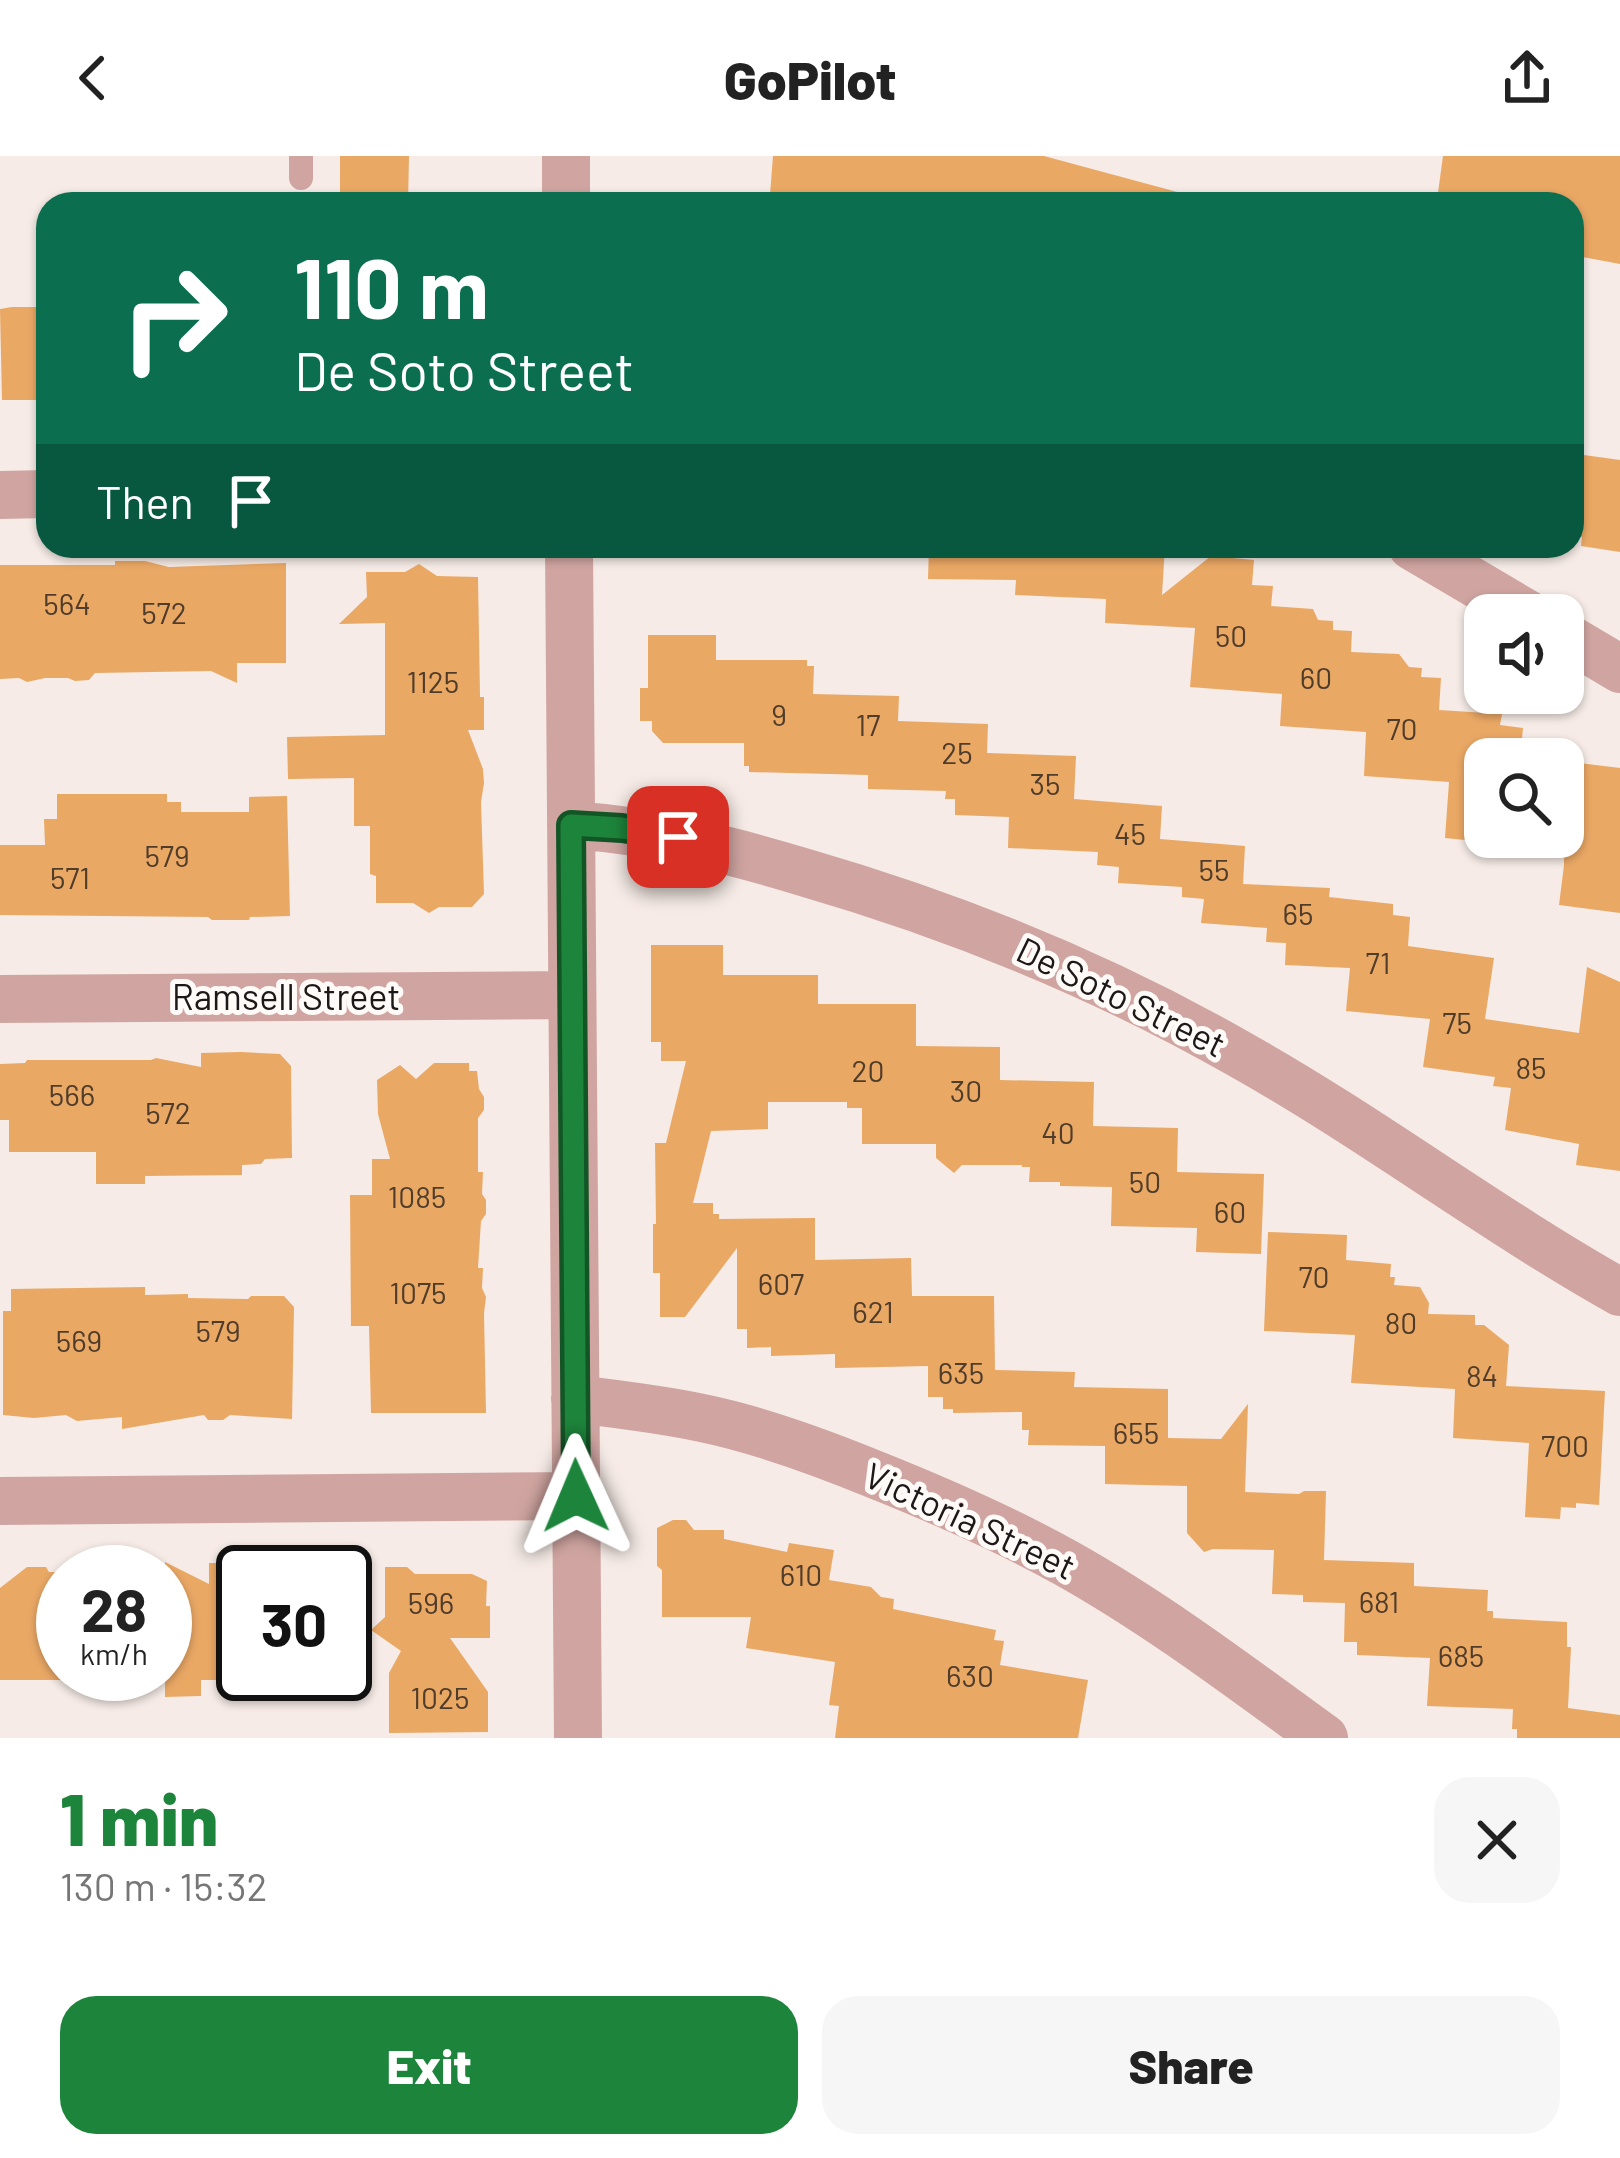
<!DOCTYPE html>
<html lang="en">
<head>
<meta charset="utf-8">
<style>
  :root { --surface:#fff; --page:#f6f6f6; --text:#222; --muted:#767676; --accent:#1d853b }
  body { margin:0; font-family:Barlow,sans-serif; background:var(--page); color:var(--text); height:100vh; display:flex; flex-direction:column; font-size:45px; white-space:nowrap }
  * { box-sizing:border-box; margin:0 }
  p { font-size:39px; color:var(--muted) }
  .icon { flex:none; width:66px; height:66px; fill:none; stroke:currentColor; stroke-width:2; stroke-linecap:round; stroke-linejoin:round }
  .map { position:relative; height:1582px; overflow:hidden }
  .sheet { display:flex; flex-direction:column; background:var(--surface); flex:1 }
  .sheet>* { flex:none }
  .banner { position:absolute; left:36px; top:36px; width:1548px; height:366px; border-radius:36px; box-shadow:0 3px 9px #0004; background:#0b6e4f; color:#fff; overflow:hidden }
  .fabs { position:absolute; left:1464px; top:438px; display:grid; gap:24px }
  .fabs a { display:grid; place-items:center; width:120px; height:120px; border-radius:24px; background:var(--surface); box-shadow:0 3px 9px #0004; font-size:60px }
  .speed { position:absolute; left:36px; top:1389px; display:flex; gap:24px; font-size:60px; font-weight:700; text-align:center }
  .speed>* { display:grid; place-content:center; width:156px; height:156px; border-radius:50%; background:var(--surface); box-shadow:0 3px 9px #0004; line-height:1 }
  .speed small { font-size:30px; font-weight:400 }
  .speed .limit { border:6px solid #111; border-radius:18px; background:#fff; color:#111 }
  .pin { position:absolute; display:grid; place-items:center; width:102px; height:102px; color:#fff; margin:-51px; border-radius:24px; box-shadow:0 6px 18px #0006 }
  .me { position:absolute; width:132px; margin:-66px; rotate:359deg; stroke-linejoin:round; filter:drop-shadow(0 0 9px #0008) }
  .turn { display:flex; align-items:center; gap:42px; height:252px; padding:0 60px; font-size:54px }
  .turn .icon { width:156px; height:156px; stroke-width:2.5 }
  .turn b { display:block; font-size:84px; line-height:102px }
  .then { display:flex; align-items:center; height:114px; padding:0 60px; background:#0003; gap:24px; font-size:45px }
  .round { display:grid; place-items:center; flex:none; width:126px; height:126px; border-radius:36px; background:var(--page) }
  .summary { display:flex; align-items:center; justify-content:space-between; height:204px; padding:0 60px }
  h1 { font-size:72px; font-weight:800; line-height:90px; color:var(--accent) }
  .cta { display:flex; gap:24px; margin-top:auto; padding:24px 60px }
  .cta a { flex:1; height:138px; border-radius:36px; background:var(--accent); color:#fff; font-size:48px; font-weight:800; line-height:138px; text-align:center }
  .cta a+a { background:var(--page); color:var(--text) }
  header { display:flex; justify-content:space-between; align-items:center; height:156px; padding:0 60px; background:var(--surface); font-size:54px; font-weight:800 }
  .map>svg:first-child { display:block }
  .building { fill:#eaa865 }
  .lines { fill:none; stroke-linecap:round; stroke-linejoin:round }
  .service { stroke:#d0a5a1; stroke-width:24 }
  .minor { stroke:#d0a5a1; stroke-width:48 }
  .route-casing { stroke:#135626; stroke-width:30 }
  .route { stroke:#1d853b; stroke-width:21 }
  .labels { text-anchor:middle; stroke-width:10; stroke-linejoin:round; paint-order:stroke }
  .number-label { font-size:30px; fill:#503c2a }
  .street-label { font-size:36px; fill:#1c1817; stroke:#fefaf8 }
</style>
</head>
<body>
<header><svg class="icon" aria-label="back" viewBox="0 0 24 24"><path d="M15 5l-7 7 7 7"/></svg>GoPilot<svg class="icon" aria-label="share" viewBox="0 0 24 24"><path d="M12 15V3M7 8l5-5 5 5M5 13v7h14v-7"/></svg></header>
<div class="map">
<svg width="1620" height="1582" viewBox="0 0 1620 1582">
  <rect width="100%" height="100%" fill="#f6ebe6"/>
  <path class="building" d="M 340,0 L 409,0 L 408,48 L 340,48 Z
    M 773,0 L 1044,0 L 1181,37 L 1180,48 L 843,48 L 839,43 L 770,39 Z
    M 1443,0 L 1620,0 L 1620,108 L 1572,99 L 1572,48 L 1462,48 L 1437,44 Z
    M 12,151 L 48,151 L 48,219 L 42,219 L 42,235 L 38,235 L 38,244 L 2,244 L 0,153 Z
    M 1584,299 L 1620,304 L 1620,396 L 1581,390 L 1582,381 L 1572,379 Z
    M 929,390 L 1165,390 L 1162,439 L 1211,400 L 1254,404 L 1252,429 L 1273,430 L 1271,450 L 1313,453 L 1318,464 L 1333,465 L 1333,474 L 1352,475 L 1351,496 L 1399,498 L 1409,511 L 1422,512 L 1421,521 L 1441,522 L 1439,554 L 1502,558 L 1500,569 L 1523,572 L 1520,603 L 1485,603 L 1485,686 L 1445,682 L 1449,626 L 1364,620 L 1366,576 L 1280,570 L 1282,538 L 1190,531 L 1195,472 L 1105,467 L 1106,443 L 1015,439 L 1016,424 L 928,423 Z
    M 115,405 L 145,405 L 169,411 L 286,407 L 286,507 L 237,507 L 237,527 L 211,515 L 95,517 L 89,524 L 75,525 L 68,522 L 45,522 L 27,526 L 19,522 L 0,523 L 0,409 L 115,409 Z
    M 419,408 L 437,420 L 478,421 L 480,541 L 484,541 L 484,574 L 468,574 L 483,613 L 484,627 L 481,646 L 484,738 L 472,751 L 439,751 L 429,757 L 413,747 L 376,747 L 376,720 L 370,718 L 370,670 L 354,670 L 354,622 L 288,623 L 287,581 L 385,579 L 385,467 L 339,468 L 367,441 L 366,416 L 405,416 Z
    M 648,479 L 716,479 L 716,504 L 807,504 L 807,510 L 814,510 L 813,538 L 899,540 L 898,565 L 988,568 L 987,597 L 1076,600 L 1074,643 L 1162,650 L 1160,683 L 1245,690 L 1243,728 L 1330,732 L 1329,741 L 1393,748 L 1393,759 L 1410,761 L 1408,790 L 1494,802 L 1485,863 L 1579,877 L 1587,811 L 1620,826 L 1620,1015 L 1576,1009 L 1579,988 L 1505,974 L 1511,932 L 1493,930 L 1495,921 L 1423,911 L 1430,863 L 1346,855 L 1350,812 L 1285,809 L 1286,787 L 1266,786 L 1267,772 L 1201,767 L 1204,743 L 1182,741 L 1182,731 L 1118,727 L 1119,711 L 1097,709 L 1098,696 L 1008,692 L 1009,661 L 955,659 L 955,643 L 945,643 L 946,635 L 868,633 L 868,619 L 749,616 L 749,610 L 744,610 L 744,587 L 663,587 L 652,575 L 652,565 L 640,565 L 640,532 L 648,532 Z
    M 1563,605 L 1620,612 L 1620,757 L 1559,749 L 1564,709 Z
    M 57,638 L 167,638 L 167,646 L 181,646 L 181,656 L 249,656 L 249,641 L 287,640 L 290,760 L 250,761 L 249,764 L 212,764 L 208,761 L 0,759 L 0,689 L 45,689 L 44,663 L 57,663 Z
    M 651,789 L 723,789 L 723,819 L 818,819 L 818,848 L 916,848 L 916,890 L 1000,891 L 1000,924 L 1094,926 L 1093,970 L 1178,972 L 1177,1016 L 1264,1018 L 1261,1098 L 1196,1096 L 1197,1072 L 1111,1070 L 1112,1031 L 1060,1030 L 1060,1026 L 1029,1026 L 1030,1011 L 1022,1011 L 1022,1009 L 962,1009 L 954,1017 L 936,1002 L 936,988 L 862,988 L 862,952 L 847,952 L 847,946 L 768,946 L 768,973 L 711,975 L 693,1047 L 713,1047 L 713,1058 L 719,1058 L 719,1063 L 815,1062 L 815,1104 L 911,1102 L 912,1140 L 994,1140 L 995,1214 L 1075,1216 L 1074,1231 L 1168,1233 L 1168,1282 L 1221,1283 L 1248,1248 L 1245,1336 L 1299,1338 L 1304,1335 L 1326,1335 L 1324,1404 L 1414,1407 L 1414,1430 L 1488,1434 L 1487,1455 L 1493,1455 L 1493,1462 L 1567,1466 L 1567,1491 L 1571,1491 L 1568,1552 L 1620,1559 L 1620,1582 L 1517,1582 L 1517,1573 L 1512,1573 L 1513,1553 L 1427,1550 L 1430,1502 L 1357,1499 L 1357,1486 L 1344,1486 L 1345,1447 L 1303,1446 L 1303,1439 L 1272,1438 L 1274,1394 L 1213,1393 L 1204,1396 L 1187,1377 L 1187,1330 L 1105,1328 L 1105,1290 L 1028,1289 L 1029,1274 L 1022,1274 L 1022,1256 L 953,1257 L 953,1253 L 943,1253 L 943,1241 L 928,1241 L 928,1210 L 835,1212 L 835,1198 L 771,1200 L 771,1191 L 747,1192 L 747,1173 L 737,1173 L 737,1092 L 685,1161 L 660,1161 L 660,1117 L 653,1117 L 653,1068 L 656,1068 L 655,987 L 666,987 L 686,905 L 661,905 L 661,886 L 651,886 Z
    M 241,896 L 280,898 L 291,910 L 292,1002 L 265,1003 L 261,1008 L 242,1009 L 242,1019 L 145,1020 L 145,1028 L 96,1028 L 96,996 L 9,996 L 9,964 L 0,964 L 0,908 L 25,907 L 27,904 L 151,904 L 156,902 L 201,911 L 201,897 Z
    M 434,907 L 469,907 L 469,915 L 477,915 L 479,933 L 484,941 L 484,954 L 478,962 L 478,1016 L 483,1016 L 482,1038 L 486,1044 L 486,1058 L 481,1065 L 478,1112 L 483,1112 L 482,1132 L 486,1141 L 484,1157 L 486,1257 L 371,1257 L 369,1170 L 351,1170 L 350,1039 L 372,1039 L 372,1003 L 390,1003 L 378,958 L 377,924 L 400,909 L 416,923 Z
    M 1268,1076 L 1347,1079 L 1346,1104 L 1391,1108 L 1390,1121 L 1395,1121 L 1394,1129 L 1420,1131 L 1429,1147 L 1428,1158 L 1475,1159 L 1475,1169 L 1484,1169 L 1509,1189 L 1506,1230 L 1605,1235 L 1599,1349 L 1576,1347 L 1576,1352 L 1561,1351 L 1560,1363 L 1525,1361 L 1529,1287 L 1453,1282 L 1455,1233 L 1351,1227 L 1355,1179 L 1264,1175 Z
    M 145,1131 L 145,1139 L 188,1138 L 188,1142 L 248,1143 L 251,1140 L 284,1140 L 294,1151 L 292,1263 L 230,1259 L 223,1264 L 208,1264 L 204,1259 L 122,1273 L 122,1261 L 77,1265 L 66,1259 L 34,1262 L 3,1259 L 3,1155 L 11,1155 L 11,1133 Z
    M 673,1364 L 686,1364 L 694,1374 L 724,1374 L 724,1383 L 787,1396 L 789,1387 L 834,1394 L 829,1424 L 871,1431 L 881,1441 L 894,1443 L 893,1453 L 996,1474 L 994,1484 L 1004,1485 L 1000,1509 L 1088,1524 L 1078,1582 L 835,1582 L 839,1550 L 829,1549 L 835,1506 L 746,1492 L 751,1461 L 662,1461 L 662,1414 L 657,1410 L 657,1372 Z
    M 165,1406 L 209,1428 L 209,1407 L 243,1407 L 243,1524 L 201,1524 L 201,1540 L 165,1541 Z
    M 27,1411 L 46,1411 L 49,1416 L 63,1416 L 63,1524 L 0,1524 L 0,1432 Z
    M 385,1411 L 407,1411 L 415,1418 L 472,1418 L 487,1425 L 486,1450 L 490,1450 L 490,1482 L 450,1482 L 488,1536 L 488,1576 L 389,1577 L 389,1517 L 401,1495 L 371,1474 L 385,1461 Z"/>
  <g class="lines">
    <path class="service" d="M 301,0 L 301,22"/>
    <path class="minor" d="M 566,0 L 566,48
      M 0,339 L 48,338
      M 569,390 L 578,1582
      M 1412,390 L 1529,459
      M 1563,479 L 1620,513
      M 571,669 C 654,675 724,692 803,716 C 955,760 1103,820 1241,899 C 1371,972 1490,1063 1620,1136
      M 0,843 L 572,839
      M 575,1243 C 617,1248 660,1253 702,1262 C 761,1274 820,1296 876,1319 C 941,1345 1005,1373 1066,1407 C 1157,1458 1240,1521 1324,1582
      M 0,1345 L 576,1340"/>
  </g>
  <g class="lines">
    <defs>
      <path id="route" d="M 576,1340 L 571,669 L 622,672 L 678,681"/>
    </defs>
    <use href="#route" class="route-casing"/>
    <use href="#route" class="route"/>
  </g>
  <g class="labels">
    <g class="number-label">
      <text x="67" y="459">564</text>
      <text x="164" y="468">572</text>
      <text x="1231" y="491">50</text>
      <text x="1316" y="533">60</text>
      <text x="433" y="537">1125</text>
      <text x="779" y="570">9</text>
      <text x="868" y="580">17</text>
      <text x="1402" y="584">70</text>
      <text x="957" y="608">25</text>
      <text x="1045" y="639">35</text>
      <text x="1130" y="689">45</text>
      <text x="167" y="711">579</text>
      <text x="1214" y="725">55</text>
      <text x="70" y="733">571</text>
      <text x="1298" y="769">65</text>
      <text x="1378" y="818">71</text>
      <text x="1457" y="878">75</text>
      <text x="1531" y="923">85</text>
      <text x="868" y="926">20</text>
      <text x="966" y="946">30</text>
      <text x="72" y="950">566</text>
      <text x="168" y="968">572</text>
      <text x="1058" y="988">40</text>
      <text x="1145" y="1037">50</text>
      <text x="417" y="1052">1085</text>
      <text x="1230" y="1067">60</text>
      <text x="1314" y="1132">70</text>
      <text x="781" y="1139">607</text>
      <text x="418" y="1148">1075</text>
      <text x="873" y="1167">621</text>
      <text x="1401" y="1178">80</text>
      <text x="218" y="1186">579</text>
      <text x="79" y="1196">569</text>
      <text x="961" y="1228">635</text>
      <text x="1482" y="1231">84</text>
      <text x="1136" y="1288">655</text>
      <text x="1565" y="1301">700</text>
      <text x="801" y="1430">610</text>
      <text x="1379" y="1457">681</text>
      <text x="431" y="1458">596</text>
      <text x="1461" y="1511">685</text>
      <text x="970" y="1531">630</text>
      <text x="440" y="1553">1025</text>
    </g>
    <g class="street-label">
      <text x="286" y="854">Ramsell Street</text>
      <text transform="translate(1121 841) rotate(26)" y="13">De Soto Street</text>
      <text transform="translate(970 1365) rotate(25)" y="13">Victoria Street</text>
    </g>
  </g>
</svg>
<div class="fabs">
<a><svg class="icon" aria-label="sound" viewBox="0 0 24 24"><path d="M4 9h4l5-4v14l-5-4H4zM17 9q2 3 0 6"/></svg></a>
<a><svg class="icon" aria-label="search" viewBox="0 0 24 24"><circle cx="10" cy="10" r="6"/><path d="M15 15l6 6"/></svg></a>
</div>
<div class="speed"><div>28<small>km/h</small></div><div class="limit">30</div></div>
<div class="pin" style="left:678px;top:681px;background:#d93025"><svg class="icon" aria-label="arrive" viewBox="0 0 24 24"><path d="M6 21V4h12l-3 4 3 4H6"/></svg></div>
<svg class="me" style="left:576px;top:1340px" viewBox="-20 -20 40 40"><path d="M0-17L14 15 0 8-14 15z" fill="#1d853b" stroke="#fff" stroke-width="4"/></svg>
<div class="banner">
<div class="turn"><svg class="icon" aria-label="right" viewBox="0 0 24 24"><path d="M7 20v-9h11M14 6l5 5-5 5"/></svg><div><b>110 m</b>De Soto Street</div></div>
<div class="then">Then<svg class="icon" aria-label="arrive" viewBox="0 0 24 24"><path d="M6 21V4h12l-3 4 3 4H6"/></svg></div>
</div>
</div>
<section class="sheet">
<div class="summary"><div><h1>1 min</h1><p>130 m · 15:32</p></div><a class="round"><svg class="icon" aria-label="close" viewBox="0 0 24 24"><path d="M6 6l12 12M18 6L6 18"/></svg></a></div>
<div class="cta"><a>Exit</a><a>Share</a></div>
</section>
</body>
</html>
